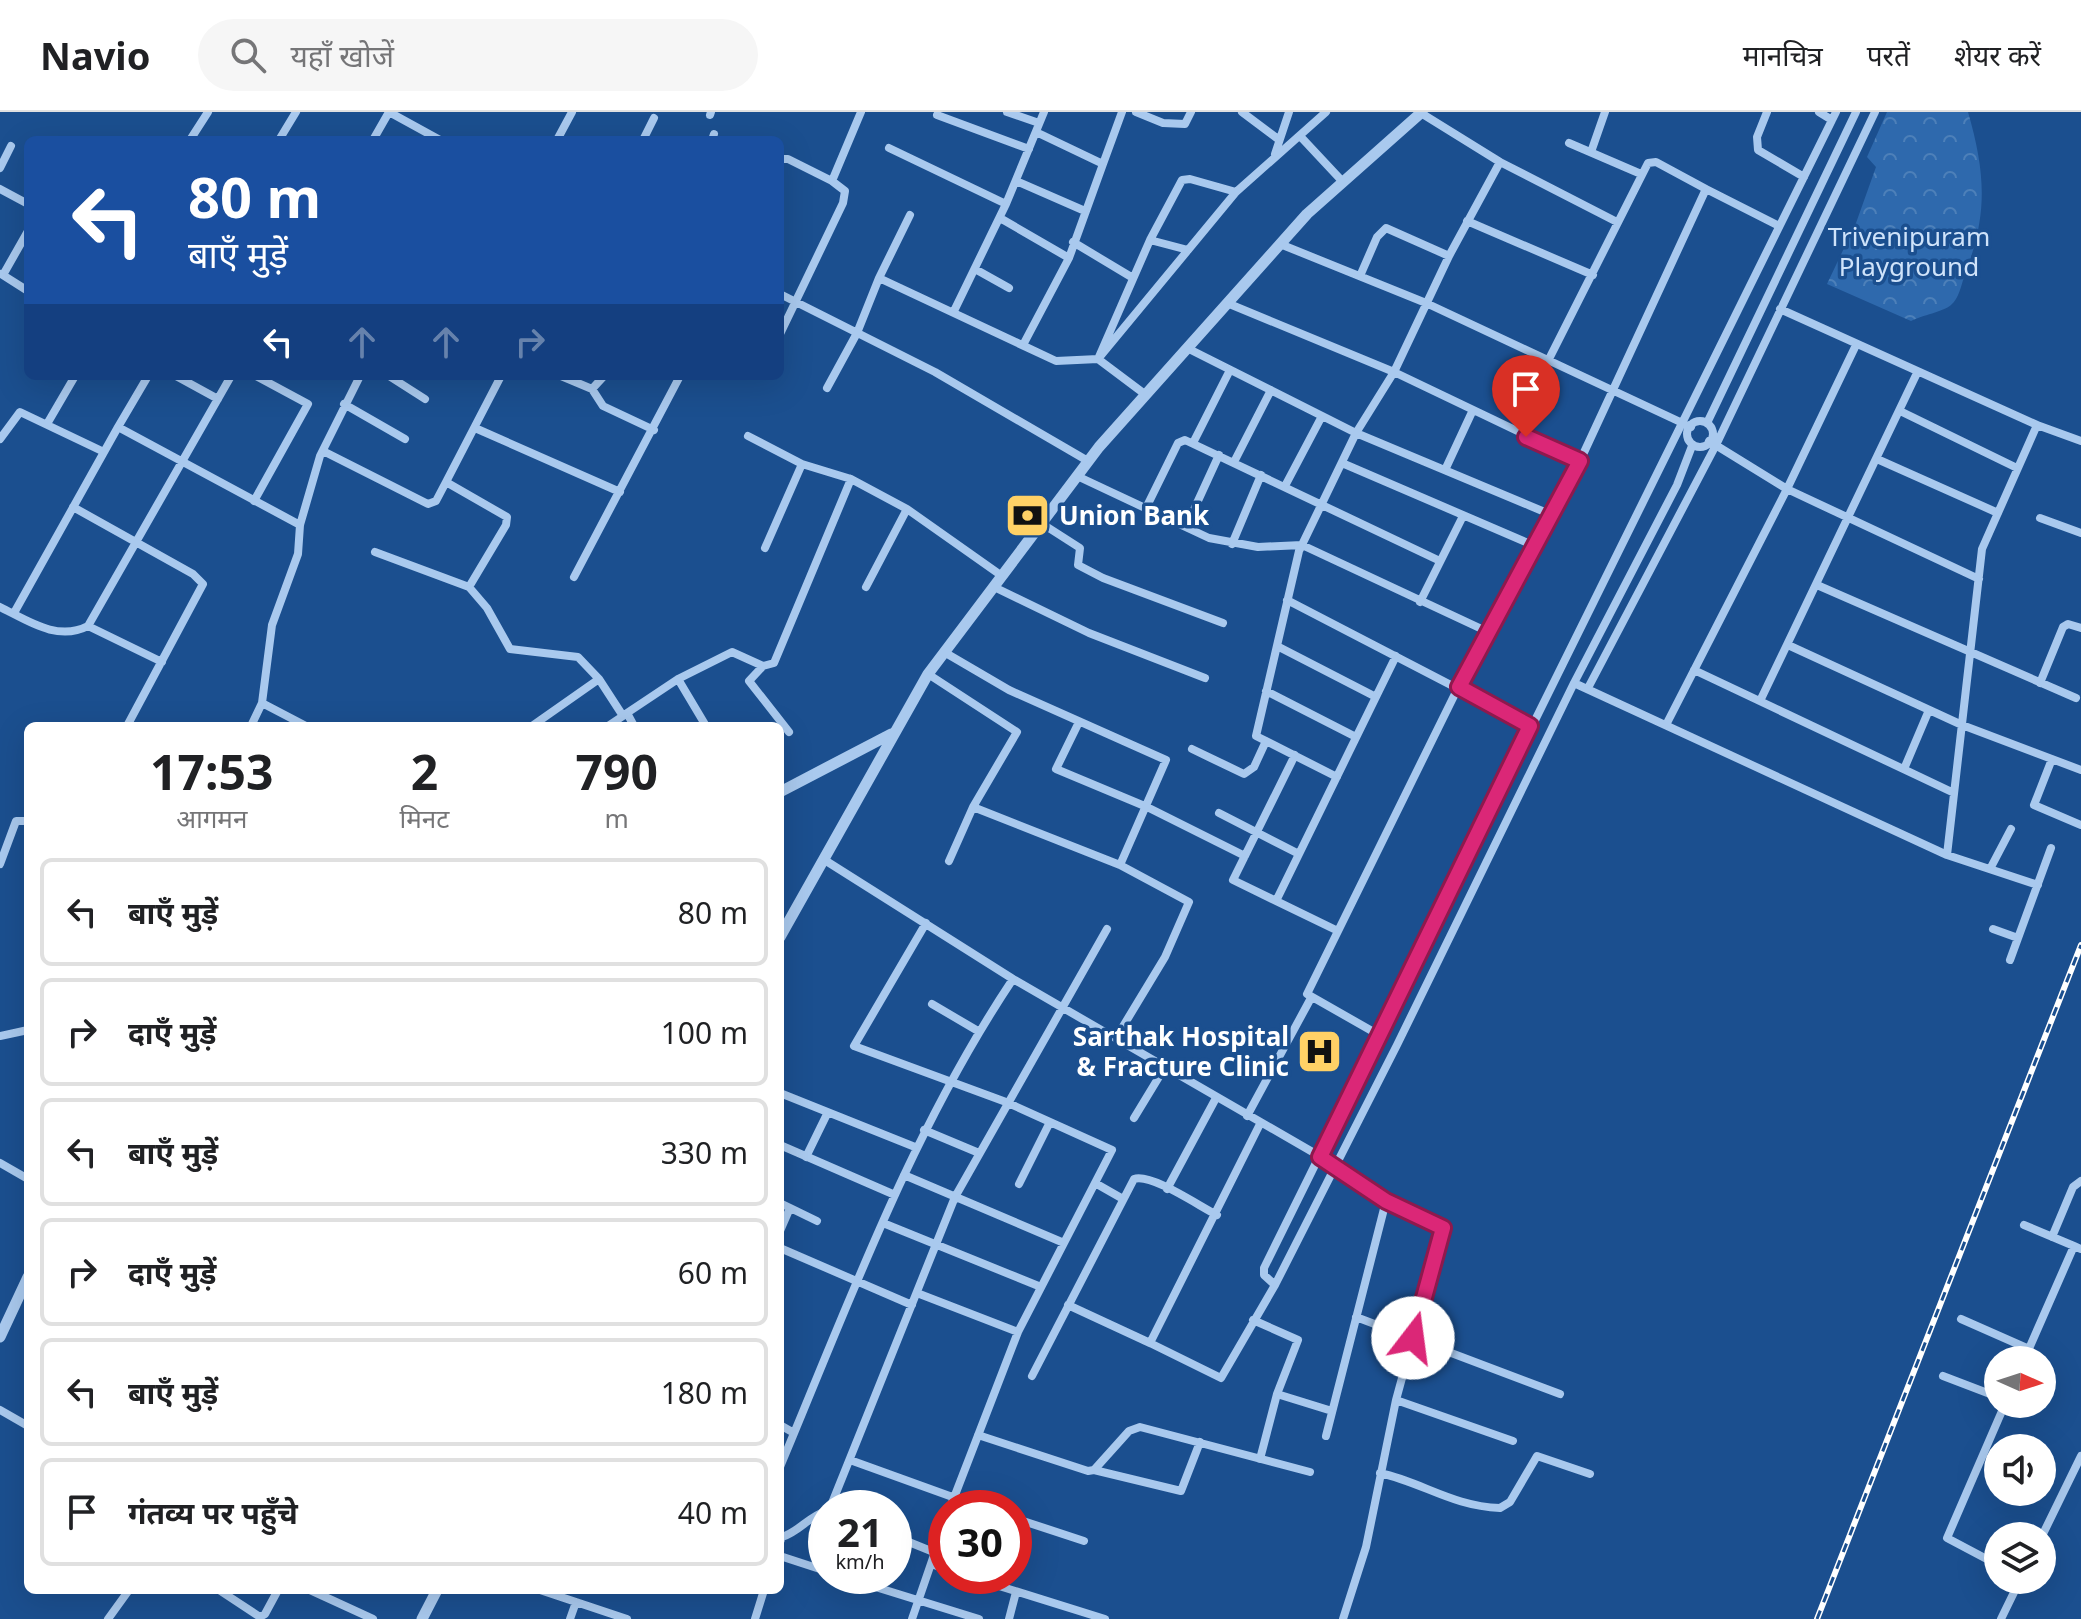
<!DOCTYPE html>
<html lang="hi">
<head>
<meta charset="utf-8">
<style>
  :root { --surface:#fff; --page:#f6f6f6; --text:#202124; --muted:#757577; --line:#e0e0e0 }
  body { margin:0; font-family:"Noto Sans","Noto Sans Devanagari",sans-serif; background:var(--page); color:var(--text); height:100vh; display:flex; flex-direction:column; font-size:30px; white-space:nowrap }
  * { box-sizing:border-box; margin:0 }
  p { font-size:26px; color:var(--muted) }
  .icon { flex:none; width:44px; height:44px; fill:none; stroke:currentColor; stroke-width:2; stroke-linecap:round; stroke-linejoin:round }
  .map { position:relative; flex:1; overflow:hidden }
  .panel { position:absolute; left:24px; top:610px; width:760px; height:872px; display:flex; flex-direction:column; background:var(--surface); border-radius:12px; box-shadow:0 8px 32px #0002 }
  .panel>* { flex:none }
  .banner { position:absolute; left:24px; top:24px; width:760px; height:244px; border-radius:12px; box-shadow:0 8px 32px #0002; background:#1a4fa0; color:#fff; overflow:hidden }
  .needle { width:52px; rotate:93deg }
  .tools { position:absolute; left:1984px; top:1234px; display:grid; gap:16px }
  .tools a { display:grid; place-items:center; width:72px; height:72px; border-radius:50%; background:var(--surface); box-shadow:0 8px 32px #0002; font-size:40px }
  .speed { position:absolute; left:808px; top:1378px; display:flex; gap:16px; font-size:40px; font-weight:700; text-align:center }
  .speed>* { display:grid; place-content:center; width:104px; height:104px; border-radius:50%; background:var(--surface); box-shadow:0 8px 32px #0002; line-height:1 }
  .speed small { font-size:20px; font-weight:400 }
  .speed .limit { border:12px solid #d22; background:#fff; color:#111 }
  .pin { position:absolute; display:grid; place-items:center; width:68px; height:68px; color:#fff; margin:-82px -34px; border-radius:50% 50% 50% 0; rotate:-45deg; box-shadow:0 0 8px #0007 }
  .pin .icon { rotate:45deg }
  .me { position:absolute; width:88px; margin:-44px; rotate:15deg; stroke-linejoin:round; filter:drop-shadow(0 0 6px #0008) }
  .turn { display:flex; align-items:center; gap:28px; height:168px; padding:0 32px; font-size:36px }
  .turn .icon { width:104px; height:104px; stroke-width:2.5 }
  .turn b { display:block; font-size:56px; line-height:68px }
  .lanes { display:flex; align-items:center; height:76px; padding:0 32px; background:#0003; justify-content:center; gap:40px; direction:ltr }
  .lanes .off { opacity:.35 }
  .eta { display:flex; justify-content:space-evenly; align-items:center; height:136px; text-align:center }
  .eta b { font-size:48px; font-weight:700; line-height:56px }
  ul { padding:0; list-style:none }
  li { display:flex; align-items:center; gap:24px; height:108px; margin:0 16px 12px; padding:0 16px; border:4px solid var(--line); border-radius:12px }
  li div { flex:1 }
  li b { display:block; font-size:30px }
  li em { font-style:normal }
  header { display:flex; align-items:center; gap:48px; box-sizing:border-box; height:112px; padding:0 40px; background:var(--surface); border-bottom:2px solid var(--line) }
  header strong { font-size:38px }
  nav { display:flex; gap:44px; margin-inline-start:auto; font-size:28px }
  .search { width:560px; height:72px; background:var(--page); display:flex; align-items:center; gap:20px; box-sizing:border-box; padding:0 28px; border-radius:44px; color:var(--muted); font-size:30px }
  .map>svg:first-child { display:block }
  .forest { fill:url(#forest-crowns) }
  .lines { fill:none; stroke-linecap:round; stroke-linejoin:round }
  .minor { stroke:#a9c9ee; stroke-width:8 }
  .tertiary { stroke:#a9c9ee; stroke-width:11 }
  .rail-casing { stroke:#fff; stroke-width:6 }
  .rail { stroke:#1b4f8f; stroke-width:3; stroke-dasharray:9; stroke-linecap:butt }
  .route-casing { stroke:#8e194d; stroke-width:20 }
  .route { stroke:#db2777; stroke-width:14 }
  .labels { text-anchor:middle; stroke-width:7; stroke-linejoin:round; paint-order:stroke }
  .park-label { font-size:26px; fill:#cfe3fa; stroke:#1b4f8f }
  .poi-label { font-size:26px; font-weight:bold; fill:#fff; stroke:#1b4f8f; text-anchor:start }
</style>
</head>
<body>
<header>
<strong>Navio</strong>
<div class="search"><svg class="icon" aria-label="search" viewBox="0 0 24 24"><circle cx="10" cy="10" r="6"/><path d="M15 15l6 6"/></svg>यहाँ खोजें</div>
<nav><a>मानचित्र</a><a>परतें</a><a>शेयर करें</a></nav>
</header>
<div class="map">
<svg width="2081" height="1507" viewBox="0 0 2081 1507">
  <defs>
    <pattern id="forest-crowns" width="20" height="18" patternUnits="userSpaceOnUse" patternTransform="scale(2)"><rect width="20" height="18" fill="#2e69ad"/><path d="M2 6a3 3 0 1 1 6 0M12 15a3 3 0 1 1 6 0" fill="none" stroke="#4d80b9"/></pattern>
  </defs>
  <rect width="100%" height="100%" fill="#1b4f8f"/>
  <path class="forest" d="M 1887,0 L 1968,0 C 1986,63 1988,103 1964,165 C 1961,174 1959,186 1951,193 C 1943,200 1922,203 1911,209 L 1827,172 L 1856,111 L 1876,55 L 1867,45 Z"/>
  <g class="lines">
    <path class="minor" d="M 389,0 L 440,28
      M 1007,0 L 1039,11
      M 1136,0 L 1163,11 L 1185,12 L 1191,0
      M 1242,0 L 1278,27
      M 1767,0 L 1757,25 L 1758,38 L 1804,65
      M 1819,0 L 1832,8
      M 1421,1 L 1500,50
      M 710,3 L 711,0
      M 937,3 L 1029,37
      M 1036,20 L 1103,52 L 1122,0
      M 1300,24 L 1343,70
      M 190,28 L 208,0
      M 279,28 L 296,0
      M 373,28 L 389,0
      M 557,28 L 572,0
      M 643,28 L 654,6
      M 712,28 L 714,22
      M 1569,31 L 1641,62
      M 889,36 L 1006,92
      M 1591,40 L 1605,0
      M 1275,42 L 1289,0
      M 780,47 L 788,47 L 832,69
      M 0,56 L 11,34
      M 1016,69 L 1085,99
      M 0,77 L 28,92
      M 1000,106 L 1069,146
      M 1467,109 L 1593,163
      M 1150,128 L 1188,138
      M 1073,130 L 1133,166
      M 1280,132 L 1426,191 L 1691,315
      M 975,157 L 1009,176
      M 1,162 L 28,179
      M 3,163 L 28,119
      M 1360,164 L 1377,125 L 1386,116 L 1449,144
      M 879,166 L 910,103
      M 780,182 L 935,260 L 1088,349
      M 1227,191 L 1394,260 L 1580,349
      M 1780,197 L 2037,313 L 1982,437 L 1947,743
      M 954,199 L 1006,92 L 1044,0
      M 780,222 L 843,91 L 845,79 L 832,69 L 861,0
      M 1023,233 L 1069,146 L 1103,52
      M 1187,236 L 1356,321 L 1552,403
      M 1548,249 L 1648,51 L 1656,50 L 1706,77
      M 176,264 L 218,287
      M 389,264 L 425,287
      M 561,264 L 592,277 L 604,264
      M 827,276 L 857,221 L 879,166 L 1056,249 L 1098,247 L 1236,80 L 1326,0
      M 592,277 L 603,294 L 654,318
      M 1146,283 L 1098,247 L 1150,128 L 1182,68 L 1190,67 L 1236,80
      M 344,292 L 405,327
      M 1900,299 L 2017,356
      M 1708,309 L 1856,0
      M1687 322a13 13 0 1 1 26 0a13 13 0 1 1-26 0Z
      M 47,312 L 75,264
      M 2037,313 L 2081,329
      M 118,315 L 148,264
      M 475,316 L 620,380
      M 748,324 L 802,352
      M 0,327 L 20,300 L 104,340
      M 1709,329 L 1787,377 L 1979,467
      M 1193,331 L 1230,258
      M 323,339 L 428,392 L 436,389 L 446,370
      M 1877,347 L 1998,401
      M 1234,350 L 1271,278
      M 1342,351 L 1535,434
      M 1445,358 L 1472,300
      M 1077,364 L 1209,426 L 1258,435 L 1302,433 L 1486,519
      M 1285,374 L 1322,304
      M 254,389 L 308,292 L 256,264
      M 73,395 L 193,462 L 203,472 L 127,614
      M 1146,396 L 1178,331 L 1185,328 L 1440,449
      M 2040,406 L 2081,421
      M 1041,411 L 1080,436 L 1078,453 L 1103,466 L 1223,511
      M 1186,415 L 1219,343
      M 1232,432 L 1261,363
      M 765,436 L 802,352 L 851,367
      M 375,440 L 469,475 L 487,496 L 510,537 L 578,545 L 599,567 L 623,604
      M 574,465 L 680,264
      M 1817,473 L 2076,586
      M 469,475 L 506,413 L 507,405 L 446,370 L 501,264
      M 866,475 L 907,397
      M 994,475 L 1089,521 L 1205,566
      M 1287,488 L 1530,614
      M 1420,490 L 1463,404
      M 0,495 C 27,508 57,530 88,514 L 231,264
      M 14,501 L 118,315 L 300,413
      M 88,514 L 162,550
      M 1788,533 L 1962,613 L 2081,658
      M 1277,534 L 1376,585
      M 944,540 L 1009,578 L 1166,648 L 1120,753
      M 763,554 L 749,569 L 789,620
      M 1694,558 L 1954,681
      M 928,562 L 1017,620 L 973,695 L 1120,753 L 1189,790 L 1165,845 L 1116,926
      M 678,567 L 706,614
      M 1574,571 L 1947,743 L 2038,773
      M 2040,571 L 2063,515 L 2068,512 L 2081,516
      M 1588,576 L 1716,333 L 1875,0
      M 1266,579 L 1356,625
      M 1760,589 L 1917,261
      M 262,591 L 306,614
      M 1079,610 L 1056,657 L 1147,695 L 1245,744
      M 1667,611 L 1787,377 L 1856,233
      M 251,614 L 262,591 L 272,513 L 298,442 L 300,413 L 320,344 L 360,264
      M 532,614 L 599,567
      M 608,614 L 626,602
      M 634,614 L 627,601 L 678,567 L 732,540 L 763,554 L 774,551 L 851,367 L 907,397 L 1002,464
      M 1192,637 L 1244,662 L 1254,655 L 1266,629
      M 1295,643 L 1233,768 L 1338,819
      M 2052,647 L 2034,693 L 2081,713
      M 1904,657 L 1929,598
      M 1337,665 L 1256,624 L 1299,439 L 1356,321 L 1394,260 L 1449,144 L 1500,50 L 1617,110
      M 1219,701 L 1299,742
      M 823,747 L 1013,867 L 1335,1053 L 1386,1089 L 1443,1116 L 1396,1288 L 1366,1435 L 1343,1507
      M 949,749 L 973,695
      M 0,752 L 16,709 L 28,709
      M 1990,757 L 2011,717
      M 1276,789 L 1396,544
      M 926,811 L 854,934 L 1006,990 L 1112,1038 L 1018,1220 L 950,1396
      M 1993,817 L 2018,826
      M 2010,848 L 2051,736
      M 932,892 L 978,919
      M 1379,923 L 1307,882 L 1486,519 L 1580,349 L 1706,77 L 1779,114
      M 0,924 L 28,918
      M 780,981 L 915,1035
      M 1247,1004 L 1311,886
      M 1134,1006 L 1165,955
      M 1260,1012 L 1150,1231 L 1221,1266 L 1275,1173 L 1397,933 L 1574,571 L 1677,373 L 1692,334
      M 924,1018 L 979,1041
      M 780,1033 L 895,1083
      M 806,1045 L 827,1002
      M 0,1051 L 28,1067
      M 904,1063 L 1064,1131
      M 1095,1071 L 1123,1087
      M 1019,1072 L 1050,1010
      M 1167,1077 L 1216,986
      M 780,1091 L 817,1109
      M 883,1111 L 1041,1175
      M 2024,1113 L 2074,1134
      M 780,1119 L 790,1096
      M 2052,1125 L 2073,1075 L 2081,1069
      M 780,1136 L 912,1193
      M 1275,1173 L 1264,1163 L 1264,1156 L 1836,0
      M 917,1181 L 1018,1220
      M 1068,1193 L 1150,1231
      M 1356,1205 L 1560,1282
      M 1961,1207 L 2029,1237
      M 1253,1208 L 1298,1228 L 1277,1282 L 1332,1299
      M 2024,1248 L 2074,1134 L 2081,1137
      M 1032,1264 L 1134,1067 C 1151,1061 1199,1094 1217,1103
      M 1943,1264 L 1998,1285
      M 1396,1288 L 1513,1329
      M 0,1298 L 28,1314
      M 780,1313 L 794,1321
      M 978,1323 L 1088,1359 L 1094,1358 L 1129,1319 L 1140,1315 L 1310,1360
      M 1326,1324 L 1386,1089
      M 1260,1347 L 1277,1282
      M 850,1348 L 983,1396
      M 780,1355 C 850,1188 912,1018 1013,867
      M 1094,1358 L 1181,1379 L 1200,1330
      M 1380,1361 C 1424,1371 1452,1394 1500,1396 L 1510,1390 L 1537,1344 L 1590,1362
      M 830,1396 L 955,1085 L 1107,817
      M 1014,1406 L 1084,1429
      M 894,1424 L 936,1441
      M 2042,1424 L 2081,1344
      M 780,1430 L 782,1425 C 800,1419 808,1405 826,1399
      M 780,1444 L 826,1459
      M 931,1452 L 946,1457
      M 1998,1453 L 1947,1426 L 2005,1292
      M 840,1464 L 979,1507
      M 967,1464 L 1105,1507
      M 219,1478 L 260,1505 L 265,1502 L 278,1478
      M 310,1478 L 373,1507
      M 540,1478 L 627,1507
      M 108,1507 L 129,1478
      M 570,1507 L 576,1490
      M 755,1507 L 764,1478
      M 912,1507 L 946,1408
      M 1009,1507 L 1016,1480
      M 2001,1507 L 2020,1468"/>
    <path class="tertiary" d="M 780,680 L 891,622
      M 780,825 L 928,562 L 1099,335 L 1307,102 L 1422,0
      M 0,1225 L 28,1165
      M 422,1507 L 437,1478"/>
    <defs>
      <path id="rail" d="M 1817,1507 L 2081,833"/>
    </defs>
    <use href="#rail" class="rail-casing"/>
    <use href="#rail" class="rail"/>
  </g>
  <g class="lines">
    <defs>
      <path id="route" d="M 1413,1226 L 1443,1116 L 1386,1089 L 1320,1045 L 1530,614 L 1459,575 L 1580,349 L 1526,325"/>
    </defs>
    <use href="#route" class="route-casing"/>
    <use href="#route" class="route"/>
  </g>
  <defs>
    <symbol id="bank-square" viewBox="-11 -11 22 22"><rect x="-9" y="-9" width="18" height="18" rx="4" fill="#ffd166" stroke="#1b4f8f"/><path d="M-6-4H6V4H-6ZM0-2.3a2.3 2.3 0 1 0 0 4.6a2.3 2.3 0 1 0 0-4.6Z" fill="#111"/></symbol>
    <symbol id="hospital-square" viewBox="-11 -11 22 22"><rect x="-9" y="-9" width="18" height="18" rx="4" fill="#ffd166" stroke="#1b4f8f"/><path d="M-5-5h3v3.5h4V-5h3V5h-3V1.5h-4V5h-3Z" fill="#111"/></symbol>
  </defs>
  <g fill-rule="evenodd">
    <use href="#bank-square" x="1002" y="378" width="51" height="51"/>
    <use href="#hospital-square" x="1294" y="914" width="51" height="51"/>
  </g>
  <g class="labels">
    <g class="park-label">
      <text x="1909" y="134">Trivenipuram<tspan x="1909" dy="30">Playground</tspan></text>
    </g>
    <g class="poi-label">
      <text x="1059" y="413">Union Bank</text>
      <text x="1289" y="934" text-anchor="end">Sarthak Hospital<tspan x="1289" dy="30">&amp; Fracture Clinic</tspan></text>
    </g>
  </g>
</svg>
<div class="tools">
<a><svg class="needle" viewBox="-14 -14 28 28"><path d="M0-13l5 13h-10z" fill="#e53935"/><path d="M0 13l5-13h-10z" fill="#757577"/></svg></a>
<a><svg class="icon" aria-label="sound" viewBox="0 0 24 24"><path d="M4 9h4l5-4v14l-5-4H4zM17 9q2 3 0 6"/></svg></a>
<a><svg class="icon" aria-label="layers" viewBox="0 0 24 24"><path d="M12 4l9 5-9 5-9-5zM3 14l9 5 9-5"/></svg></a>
</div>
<div class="speed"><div>21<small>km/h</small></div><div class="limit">30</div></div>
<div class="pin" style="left:1526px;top:325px;background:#d93025"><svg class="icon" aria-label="arrive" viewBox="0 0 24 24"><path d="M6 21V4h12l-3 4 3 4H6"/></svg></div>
<svg class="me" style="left:1413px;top:1226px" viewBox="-20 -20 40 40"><circle r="19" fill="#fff"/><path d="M0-13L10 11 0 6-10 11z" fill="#db2777"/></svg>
<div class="banner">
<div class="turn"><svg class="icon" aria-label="left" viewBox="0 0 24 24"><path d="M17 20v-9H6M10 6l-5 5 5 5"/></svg><div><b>80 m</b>बाएँ मुड़ें</div></div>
<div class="lanes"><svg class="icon" aria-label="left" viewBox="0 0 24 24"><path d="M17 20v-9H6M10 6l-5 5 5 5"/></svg><svg class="icon off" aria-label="ahead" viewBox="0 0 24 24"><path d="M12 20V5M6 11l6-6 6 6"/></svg><svg class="icon off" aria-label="ahead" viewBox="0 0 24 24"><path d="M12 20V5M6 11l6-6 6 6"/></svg><svg class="icon off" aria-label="right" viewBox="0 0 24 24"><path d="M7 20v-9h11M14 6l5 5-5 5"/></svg></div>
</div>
<section class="panel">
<div class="eta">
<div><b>17:53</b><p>आगमन</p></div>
<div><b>2</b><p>मिनट</p></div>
<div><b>790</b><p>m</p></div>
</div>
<ul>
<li><svg class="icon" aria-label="left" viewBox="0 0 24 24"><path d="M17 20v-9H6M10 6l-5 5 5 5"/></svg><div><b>बाएँ मुड़ें</b></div><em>80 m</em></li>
<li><svg class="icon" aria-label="right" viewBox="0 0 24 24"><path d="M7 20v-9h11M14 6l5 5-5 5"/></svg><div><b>दाएँ मुड़ें</b></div><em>100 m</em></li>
<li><svg class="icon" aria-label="left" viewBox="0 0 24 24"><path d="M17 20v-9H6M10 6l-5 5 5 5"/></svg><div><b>बाएँ मुड़ें</b></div><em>330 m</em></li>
<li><svg class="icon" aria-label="right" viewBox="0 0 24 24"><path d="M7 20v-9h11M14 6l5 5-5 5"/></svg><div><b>दाएँ मुड़ें</b></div><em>60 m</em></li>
<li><svg class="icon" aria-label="left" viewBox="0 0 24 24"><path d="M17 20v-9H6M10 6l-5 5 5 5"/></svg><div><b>बाएँ मुड़ें</b></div><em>180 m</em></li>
<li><svg class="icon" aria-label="arrive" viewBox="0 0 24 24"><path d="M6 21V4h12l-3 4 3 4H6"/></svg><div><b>गंतव्य पर पहुँचे</b></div><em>40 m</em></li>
</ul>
</section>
</div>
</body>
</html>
